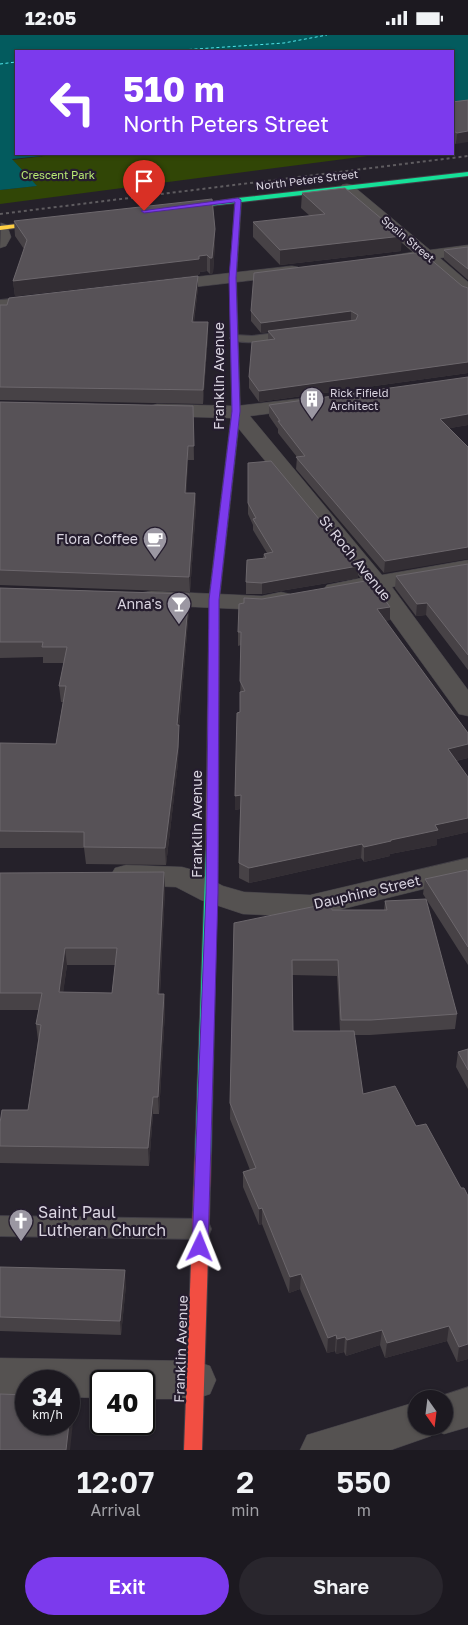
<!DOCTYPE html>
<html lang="en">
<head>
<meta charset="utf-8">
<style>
  :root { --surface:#1c1920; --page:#29262d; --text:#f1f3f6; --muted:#a0a0a5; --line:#3a383e; --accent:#7c3aed }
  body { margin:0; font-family:"Golos Text",sans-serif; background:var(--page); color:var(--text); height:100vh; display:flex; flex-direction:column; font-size:19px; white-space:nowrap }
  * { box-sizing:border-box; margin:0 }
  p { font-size:16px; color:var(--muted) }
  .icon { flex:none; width:28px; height:28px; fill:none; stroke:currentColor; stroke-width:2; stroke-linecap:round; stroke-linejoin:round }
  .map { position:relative; height:1415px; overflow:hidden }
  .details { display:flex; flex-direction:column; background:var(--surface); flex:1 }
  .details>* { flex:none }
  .hud { position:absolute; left:15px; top:15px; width:439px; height:105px; border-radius:0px; box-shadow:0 1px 4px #0004,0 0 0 1px var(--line); background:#7c3aed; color:#fff; overflow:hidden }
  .needle { width:32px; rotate:166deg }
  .tools { position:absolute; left:408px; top:1355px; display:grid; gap:10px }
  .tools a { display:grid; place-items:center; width:45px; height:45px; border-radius:50%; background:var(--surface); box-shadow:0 1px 4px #0004,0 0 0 1px var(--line); font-size:25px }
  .speed { position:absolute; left:15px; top:1335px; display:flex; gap:10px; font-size:25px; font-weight:700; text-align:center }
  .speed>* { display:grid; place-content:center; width:65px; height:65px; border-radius:50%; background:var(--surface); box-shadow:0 1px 4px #0004,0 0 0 1px var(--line); line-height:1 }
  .speed small { font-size:12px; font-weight:400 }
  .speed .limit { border:2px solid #111; border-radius:8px; background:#fff; color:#111 }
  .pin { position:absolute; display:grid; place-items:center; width:42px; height:42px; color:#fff; margin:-51px -21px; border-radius:50% 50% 50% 0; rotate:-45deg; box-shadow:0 0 5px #0007 }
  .pin .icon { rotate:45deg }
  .me { position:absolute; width:55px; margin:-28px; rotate:2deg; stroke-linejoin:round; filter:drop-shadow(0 0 4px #0008) }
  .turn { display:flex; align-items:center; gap:18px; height:105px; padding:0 25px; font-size:22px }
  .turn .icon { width:65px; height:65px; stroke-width:2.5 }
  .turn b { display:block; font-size:35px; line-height:42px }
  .eta { display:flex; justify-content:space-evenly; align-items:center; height:85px; text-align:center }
  .eta b { font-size:30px; font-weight:600; line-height:35px }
  .cta { display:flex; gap:10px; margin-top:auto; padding:10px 25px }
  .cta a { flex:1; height:58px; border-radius:30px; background:var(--accent); color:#fff; font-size:20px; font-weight:600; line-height:58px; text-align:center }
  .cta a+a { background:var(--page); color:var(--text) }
  .status { display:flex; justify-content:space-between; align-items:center; height:35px; padding:0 25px; background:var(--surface); direction:ltr }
  .status svg { height:14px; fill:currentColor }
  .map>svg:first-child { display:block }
  .green { fill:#314606 }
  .water { fill:#035b5e }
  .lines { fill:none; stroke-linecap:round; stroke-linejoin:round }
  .ferry { stroke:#50e8ec; stroke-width:1; stroke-dasharray:3 2.5; stroke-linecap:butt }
  .lane-casing { stroke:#423f47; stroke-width:2 }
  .street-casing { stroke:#423f47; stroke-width:1 }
  .fast-casing { stroke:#423f47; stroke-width:2 }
  .slow-casing { stroke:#423f47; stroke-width:2 }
  .jam-casing { stroke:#423f47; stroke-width:2 }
  .lane { fill:#555251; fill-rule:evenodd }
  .street { fill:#555251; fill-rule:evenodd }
  .fast { fill:#16e098; fill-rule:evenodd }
  .slow { fill:#ffcf43; fill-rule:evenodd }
  .jam { fill:#f24e42; fill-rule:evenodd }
  .rail { stroke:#5f5c60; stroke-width:2; stroke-dasharray:3 3; stroke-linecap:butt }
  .wall { fill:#474246; fill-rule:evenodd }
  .shaded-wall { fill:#332e34 }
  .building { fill:#575257; stroke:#6c676c; fill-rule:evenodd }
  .route { fill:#7c3aed; stroke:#51269a }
  .labels { text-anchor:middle; stroke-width:4.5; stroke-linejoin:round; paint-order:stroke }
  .far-park-label { font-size:11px; fill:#b8e973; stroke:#251d2e }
  .far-street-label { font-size:11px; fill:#dbd6e2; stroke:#251d2e }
  .far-poi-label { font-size:11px; fill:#dbd6e2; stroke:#251d2e; text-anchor:start }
  .street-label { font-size:14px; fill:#dbd6e2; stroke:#251d2e }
  .poi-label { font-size:14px; fill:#dbd6e2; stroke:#251d2e; text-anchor:end }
  .near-poi-label { font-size:16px; fill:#dbd6e2; stroke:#251d2e; text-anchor:start }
</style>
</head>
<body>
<div class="status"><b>12:05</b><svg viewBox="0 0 49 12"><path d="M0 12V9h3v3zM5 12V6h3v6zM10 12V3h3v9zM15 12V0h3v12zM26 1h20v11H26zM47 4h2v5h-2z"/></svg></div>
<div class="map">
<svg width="468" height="1415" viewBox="0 0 468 1415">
  <rect width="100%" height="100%" fill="#25212a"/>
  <path class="green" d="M 61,119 L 383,119 L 0,169 L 0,155 L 36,151 L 11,125 Z"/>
  <path class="water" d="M 0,0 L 468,0 L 468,71 L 453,73 L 452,16 L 16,16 L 16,119 L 61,119 L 12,124 L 37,151 L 0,155 Z"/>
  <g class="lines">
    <path class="ferry" d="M 167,16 L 284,8 L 327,0
      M 0,29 L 16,27"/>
    <defs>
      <path id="lane" d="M 290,296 L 294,297 L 295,299 L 294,301 C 280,304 240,312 230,303 L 235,300 L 252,301 Z
        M 0,1181 L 200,1184 L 208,1187 L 211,1194 L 208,1201 L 200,1204 L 0,1201 Z"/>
      <path id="street" d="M 347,149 L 352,150 L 430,215 L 468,210 L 468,220 L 440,223 L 468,247 L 468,261 L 462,260 L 423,226 L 389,230 L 383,228 L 381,225 L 383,222 L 413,217 L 342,156 L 340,153 L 342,150 Z
        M 1,188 L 7,190 L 11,202 L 6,211 L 0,213 Z
        M 292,231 L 298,232 L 300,236 L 298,240 L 160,256 L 154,255 L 152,251 L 154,247 L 160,246 Z
        M 43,260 L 49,261 L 52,265 L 49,269 L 0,275 L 0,265 Z
        M 306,363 L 313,365 L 316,369 L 313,373 L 250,381 L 382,540 L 468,525 L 468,539 L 392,552 L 468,655 L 468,681 L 459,679 L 370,556 L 335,562 L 327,560 L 323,555 L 327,550 L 361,543 L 230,383 L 157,381 L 150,379 L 147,375 L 150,371 L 157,369 L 236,371 Z
        M 151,556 L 262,561 L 281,557 L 290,559 L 293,564 L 290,569 L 262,575 L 151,570 L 142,568 L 139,563 L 142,558 Z
        M 468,823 L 468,843 L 310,882 L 243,879 L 201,865 L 176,852 L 126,850 L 115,847 L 111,840 L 115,833 L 126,830 L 182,832 L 193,835 L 223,851 L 244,857 L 310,860 Z
        M 0,1323 L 195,1326 L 210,1331 L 216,1345 L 210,1359 L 195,1364 L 144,1364 L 144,1346 L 101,1346 L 101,1363 L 69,1362 L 69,1346 L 26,1346 L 26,1362 L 0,1361 Z
        M 468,1352 L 468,1392 L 444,1399 L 434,1395 L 431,1401 L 391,1415 L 300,1415 L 307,1400 L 416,1367 L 416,1391 L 444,1391 L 444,1364 L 431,1364 Z"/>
      <path id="fast" d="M 468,137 L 468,141 L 241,167 L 236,243 L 240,377 L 219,565 L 219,595 L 218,597 L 210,597 L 209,565 L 232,377 L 230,243 L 235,168 L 175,175 L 172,173 L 238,163 Z
        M 212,809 L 218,813 L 211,1121 L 208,1125 L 203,1127 L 198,1125 L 195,1121 L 206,813 Z"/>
      <path id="slow" d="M 51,185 L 53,186 L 53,188 L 0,195 L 0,191 Z
        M 214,592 L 219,595 L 218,813 L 212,817 L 206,813 L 209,595 Z"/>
      <path id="jam" d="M 203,1115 L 208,1117 L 211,1121 L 202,1415 L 184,1415 L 195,1121 L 198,1117 Z"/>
    </defs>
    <use href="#lane" class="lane-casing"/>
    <use href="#street" class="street-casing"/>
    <use href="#fast" class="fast-casing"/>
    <use href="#slow" class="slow-casing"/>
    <use href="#jam" class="jam-casing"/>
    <use href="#lane" class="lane"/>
    <use href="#street" class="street"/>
    <use href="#fast" class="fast"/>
    <use href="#slow" class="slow"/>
    <use href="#jam" class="jam"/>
    <path class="rail" d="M 0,179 L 468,121"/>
  </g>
  <path class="wall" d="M 468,65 L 456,109 L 452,107 L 452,67 Z
    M 302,158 L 401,216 L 280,230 L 253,202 L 253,187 L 310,181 L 301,173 Z
    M 14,186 L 215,194 L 215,208 L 213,238 L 210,239 L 207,236 L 200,237 L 199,240 L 15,261 L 13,246 L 24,214 L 15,201 Z
    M 468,212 L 468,245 L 444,224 L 444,215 Z
    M 198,241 L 198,253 L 194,287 L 208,287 L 208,300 L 203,369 L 0,365 L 0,270 L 7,270 Z
    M 462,251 L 468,253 L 468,338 L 259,367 L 249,353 L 249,342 L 268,305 L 268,297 L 261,298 L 251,286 L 251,276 Z
    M 0,367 L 193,371 L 194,425 L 188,425 L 186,458 L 195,458 L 196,472 L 190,557 L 0,550 Z
    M 269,370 L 468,390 L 450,393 L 384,538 L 296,434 L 297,422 L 278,398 L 278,394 L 269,381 Z
    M 248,428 L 358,531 L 358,543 L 262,559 L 246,559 L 246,547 L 263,523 L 264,519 L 267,518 L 253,495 L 253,490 L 248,479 Z
    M 468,529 L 468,635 L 426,580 L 416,581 L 395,553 L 396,541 Z
    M 0,553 L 189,559 L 189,574 L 179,693 L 178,728 L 166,830 L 86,829 L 84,813 L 0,813 L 0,708 L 56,709 L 63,667 L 61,667 L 59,651 L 64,628 L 43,628 L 43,622 L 0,623 Z
    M 390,585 L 385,586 L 468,698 L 468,723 L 456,726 L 468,742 L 468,797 L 437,804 L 437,810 L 390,819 L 390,821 L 364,827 L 361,823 L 249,848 L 239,843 L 240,774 L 235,775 L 235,761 L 240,677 L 241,610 L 238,611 L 238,597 Z
    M 468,837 L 468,930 L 423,859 L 425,844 Z
    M 0,838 L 165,854 L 160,959 L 164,959 L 165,976 L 159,1079 L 153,1079 L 149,1131 L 0,1128 L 0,1088 L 28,1075 L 38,1005 L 36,989 L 39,975 L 0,975 ZM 67,930 L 115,930 L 112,958 L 63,957 Z
    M 385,866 L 457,979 L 455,994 L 370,1000 L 354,1000 L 363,1059 L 468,1324 L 457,1327 L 447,1306 L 385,1323 L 380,1310 L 346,1321 L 344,1317 L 336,1319 L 335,1316 L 327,1318 L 300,1254 L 289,1258 L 262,1189 L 259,1190 L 243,1152 L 243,1137 L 250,1135 L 230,1084 L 234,888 L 332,875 L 384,875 ZM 292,940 L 337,941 L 340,996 L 293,996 Z
    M 468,1014 L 468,1054 L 456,1032 L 458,1017 Z
    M 0,1232 L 126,1250 L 121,1300 L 0,1296 Z"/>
  <path class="shaded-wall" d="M 468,96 L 468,107 L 456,109 L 457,98 Z
    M 215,194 L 215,208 L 213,238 L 210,239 L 210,223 Z
    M 402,201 L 401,216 L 280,230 L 280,215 Z
    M 207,220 L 207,236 L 200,237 L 199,240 L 15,261 L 13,246 Z
    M 198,241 L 198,253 L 192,300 L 192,287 Z
    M 351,276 L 351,286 L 261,298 L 261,288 Z
    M 208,287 L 208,300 L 203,369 L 203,355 Z
    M 468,327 L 468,338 L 259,367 L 259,356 Z
    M 468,379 L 468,390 L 439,395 L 440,384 Z
    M 188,411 L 188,425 L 186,473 L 185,458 Z
    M 195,458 L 196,472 L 190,557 L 189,542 Z
    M 468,512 L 468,524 L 384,538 L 385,526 Z
    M 358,531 L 358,543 L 262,559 L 262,548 Z
    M 189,559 L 189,574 L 179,693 L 178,728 L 166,830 L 165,813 L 177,690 Z
    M 427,568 L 426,580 L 416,581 L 417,569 Z
    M 390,572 L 390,585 L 376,587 L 377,574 Z
    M 468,709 L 468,723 L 446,728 L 448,714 Z
    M 241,760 L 241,774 L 235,775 L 235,761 Z
    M 468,783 L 468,797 L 437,804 L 437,810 L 390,819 L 390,821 L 364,827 L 364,812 L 391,805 L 435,790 Z
    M 362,809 L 361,823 L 249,848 L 249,833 Z
    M 164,837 L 165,854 L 159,976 L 158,959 Z
    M 65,913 L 67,930 L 61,974 L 59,957 Z
    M 164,959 L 165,976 L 159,1079 L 158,1062 Z
    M 153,1062 L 153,1079 L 149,1131 L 148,1113 Z
    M 262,1173 L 262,1189 L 259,1190 L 259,1174 Z
    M 125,1235 L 126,1250 L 121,1300 L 120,1286 Z
    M 301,1239 L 300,1254 L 289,1258 L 290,1242 Z
    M 449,1291 L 447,1306 L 385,1323 L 387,1308 Z
    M 382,1295 L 380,1310 L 346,1321 L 347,1305 Z
    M 336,1300 L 335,1316 L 327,1318 L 328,1303 Z
    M 345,1302 L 344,1317 L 336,1319 L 337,1304 Z
    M 468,1309 L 468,1324 L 457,1327 L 459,1312 Z
    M 72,1362 L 74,1378 L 70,1415 L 66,1415 Z"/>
  <path class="building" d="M 468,65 L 468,96 L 457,98 L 452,95 L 452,67 Z
    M 345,153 L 402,201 L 280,215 L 253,187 L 325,179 L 302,158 Z
    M 212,164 L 215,194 L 212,223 L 210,223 L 207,220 L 199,221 L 199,224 L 13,246 L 27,205 L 14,186 Z
    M 468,212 L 468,234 L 444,215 Z
    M 422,217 L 462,251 L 468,253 L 468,327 L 259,356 L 249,342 L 252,307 L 275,304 L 268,296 L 356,285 L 358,280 L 351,276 L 261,288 L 251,276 L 254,238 Z
    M 198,241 L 192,287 L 208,287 L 203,355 L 0,352 L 0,270 L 7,270 L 9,263 Z
    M 468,342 L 468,379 L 440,384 L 468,412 L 468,512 L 385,526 L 296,422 L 305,421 L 278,386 L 280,386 L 269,370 Z
    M 0,367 L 193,371 L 194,411 L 188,411 L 185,458 L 195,458 L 189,542 L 0,535 Z
    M 271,426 L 358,531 L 262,548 L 246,547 L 247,525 L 266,523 L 264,519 L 273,517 L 253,484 L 256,483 L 248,468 L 248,428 Z
    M 468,529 L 468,620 L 427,568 L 417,569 L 396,541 Z
    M 371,545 L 390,572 L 377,574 L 468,698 L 468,709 L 448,714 L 468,742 L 468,783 L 435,790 L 438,795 L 391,805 L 391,806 L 364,812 L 362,809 L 249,833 L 239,828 L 241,760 L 235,761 L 237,678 L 240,677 L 240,657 L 245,656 L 240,646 L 241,597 L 238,597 L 239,569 L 244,568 L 244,563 L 262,564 Z
    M 0,553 L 189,559 L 177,690 L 179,690 L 178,712 L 165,813 L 84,812 L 84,797 L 0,796 L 0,708 L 56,709 L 66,651 L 59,651 L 67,612 L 42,612 L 43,607 L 0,607 Z
    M 467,835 L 468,837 L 468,912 L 425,844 Z
    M 164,837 L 158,959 L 164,959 L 158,1062 L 153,1062 L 148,1113 L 0,1111 L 0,1088 L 2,1075 L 28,1075 L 41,990 L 36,989 L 42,958 L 0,958 L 0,838 ZM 65,913 L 117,913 L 112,958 L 59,957 Z
    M 426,864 L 457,979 L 371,985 L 341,985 L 338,925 L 292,925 L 293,996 L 354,996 L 363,1059 L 395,1051 L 416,1091 L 426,1089 L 461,1153 L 464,1153 L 468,1161 L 468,1309 L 459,1312 L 449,1291 L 387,1308 L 382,1295 L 347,1305 L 345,1302 L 337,1304 L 336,1300 L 328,1303 L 301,1239 L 290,1242 L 262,1173 L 259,1174 L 243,1137 L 256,1133 L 230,1068 L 234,888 L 331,868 L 332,875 L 387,875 L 385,866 Z
    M 468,1014 L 468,1035 L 458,1017 Z
    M 0,1232 L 125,1235 L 120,1286 L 0,1282 Z
    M 0,1359 L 26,1360 L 26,1389 L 69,1389 L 69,1362 L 72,1362 L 66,1415 L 0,1415 Z"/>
  <path class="route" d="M 238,163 L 241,165 L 236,243 L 240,376 L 219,565 L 218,858 L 208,1212 L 205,1217 L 200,1219 L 194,1217 L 192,1212 L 206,858 L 209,565 L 232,376 L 229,243 L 235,167 L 144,178 L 141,176 Z"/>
  <defs>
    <symbol id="building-pin" viewBox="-11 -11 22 30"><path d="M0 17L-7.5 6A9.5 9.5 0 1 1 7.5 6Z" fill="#9b97a2" stroke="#251d2e"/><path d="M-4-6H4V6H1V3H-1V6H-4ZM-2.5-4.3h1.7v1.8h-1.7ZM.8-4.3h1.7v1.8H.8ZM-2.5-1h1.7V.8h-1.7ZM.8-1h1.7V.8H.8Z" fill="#fff"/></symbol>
    <symbol id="cafe-pin" viewBox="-11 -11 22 30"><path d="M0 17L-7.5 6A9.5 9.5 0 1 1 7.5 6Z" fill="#9b97a2" stroke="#251d2e"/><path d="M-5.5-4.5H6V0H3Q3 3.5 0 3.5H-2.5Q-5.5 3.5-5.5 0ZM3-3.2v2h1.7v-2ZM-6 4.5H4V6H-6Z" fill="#fff"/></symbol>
    <symbol id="bar-pin" viewBox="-11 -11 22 30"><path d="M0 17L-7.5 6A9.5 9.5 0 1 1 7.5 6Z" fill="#9b97a2" stroke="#251d2e"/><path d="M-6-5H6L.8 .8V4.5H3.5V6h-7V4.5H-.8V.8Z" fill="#fff"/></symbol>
    <symbol id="church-pin" viewBox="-11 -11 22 30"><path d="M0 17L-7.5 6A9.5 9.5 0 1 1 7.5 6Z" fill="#9b97a2" stroke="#251d2e"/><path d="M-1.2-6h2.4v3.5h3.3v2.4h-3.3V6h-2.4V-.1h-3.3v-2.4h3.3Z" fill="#fff"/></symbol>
  </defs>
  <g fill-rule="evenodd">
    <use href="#building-pin" x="298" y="350" width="28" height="38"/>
    <use href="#cafe-pin" x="141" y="490" width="28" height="38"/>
    <use href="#bar-pin" x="165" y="555" width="28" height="38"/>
    <use href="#church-pin" x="7" y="1172" width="28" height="38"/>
  </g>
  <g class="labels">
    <g class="far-park-label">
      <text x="58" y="144">Crescent Park</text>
    </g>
    <g class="far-street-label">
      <text transform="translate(307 145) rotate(-7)" y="4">North Peters Street</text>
      <text transform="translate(408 204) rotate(40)" y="4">Spain Street</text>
    </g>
    <g class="far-poi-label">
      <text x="330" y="362">Rick Fifield<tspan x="330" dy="13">Architect</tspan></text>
    </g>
    <g class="street-label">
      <text transform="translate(219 341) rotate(-90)" y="5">Franklin Avenue</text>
      <text transform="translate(355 523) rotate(51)" y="5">St Roch Avenue</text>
      <text transform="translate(197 789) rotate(-90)" y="5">Franklin Avenue</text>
      <text transform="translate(367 857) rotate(-13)" y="5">Dauphine Street</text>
      <text transform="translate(181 1314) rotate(-88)" y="5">Franklin Avenue</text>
    </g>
    <g class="poi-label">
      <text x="138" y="509">Flora Coffee</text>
      <text x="162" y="574">Anna's</text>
    </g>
    <g class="near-poi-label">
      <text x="38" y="1183">Saint Paul<tspan x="38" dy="18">Lutheran Church</tspan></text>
    </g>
  </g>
</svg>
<div class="tools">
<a><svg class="needle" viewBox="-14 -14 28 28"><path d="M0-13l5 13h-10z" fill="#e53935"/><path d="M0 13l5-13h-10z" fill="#a0a0a5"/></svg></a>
</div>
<div class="speed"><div>34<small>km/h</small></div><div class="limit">40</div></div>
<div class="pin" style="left:144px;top:176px;background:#d93025"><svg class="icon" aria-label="arrive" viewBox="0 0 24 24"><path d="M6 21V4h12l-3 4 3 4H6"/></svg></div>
<svg class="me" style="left:200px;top:1212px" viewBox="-20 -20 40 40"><path d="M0-17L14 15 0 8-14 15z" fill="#7c3aed" stroke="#fff" stroke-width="4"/></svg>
<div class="hud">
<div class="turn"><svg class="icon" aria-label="left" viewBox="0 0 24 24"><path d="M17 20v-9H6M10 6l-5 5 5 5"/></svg><div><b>510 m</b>North Peters Street</div></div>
</div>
</div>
<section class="details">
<div class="eta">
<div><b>12:07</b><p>Arrival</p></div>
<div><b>2</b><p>min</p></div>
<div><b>550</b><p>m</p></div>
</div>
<div class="cta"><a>Exit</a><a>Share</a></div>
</section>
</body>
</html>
